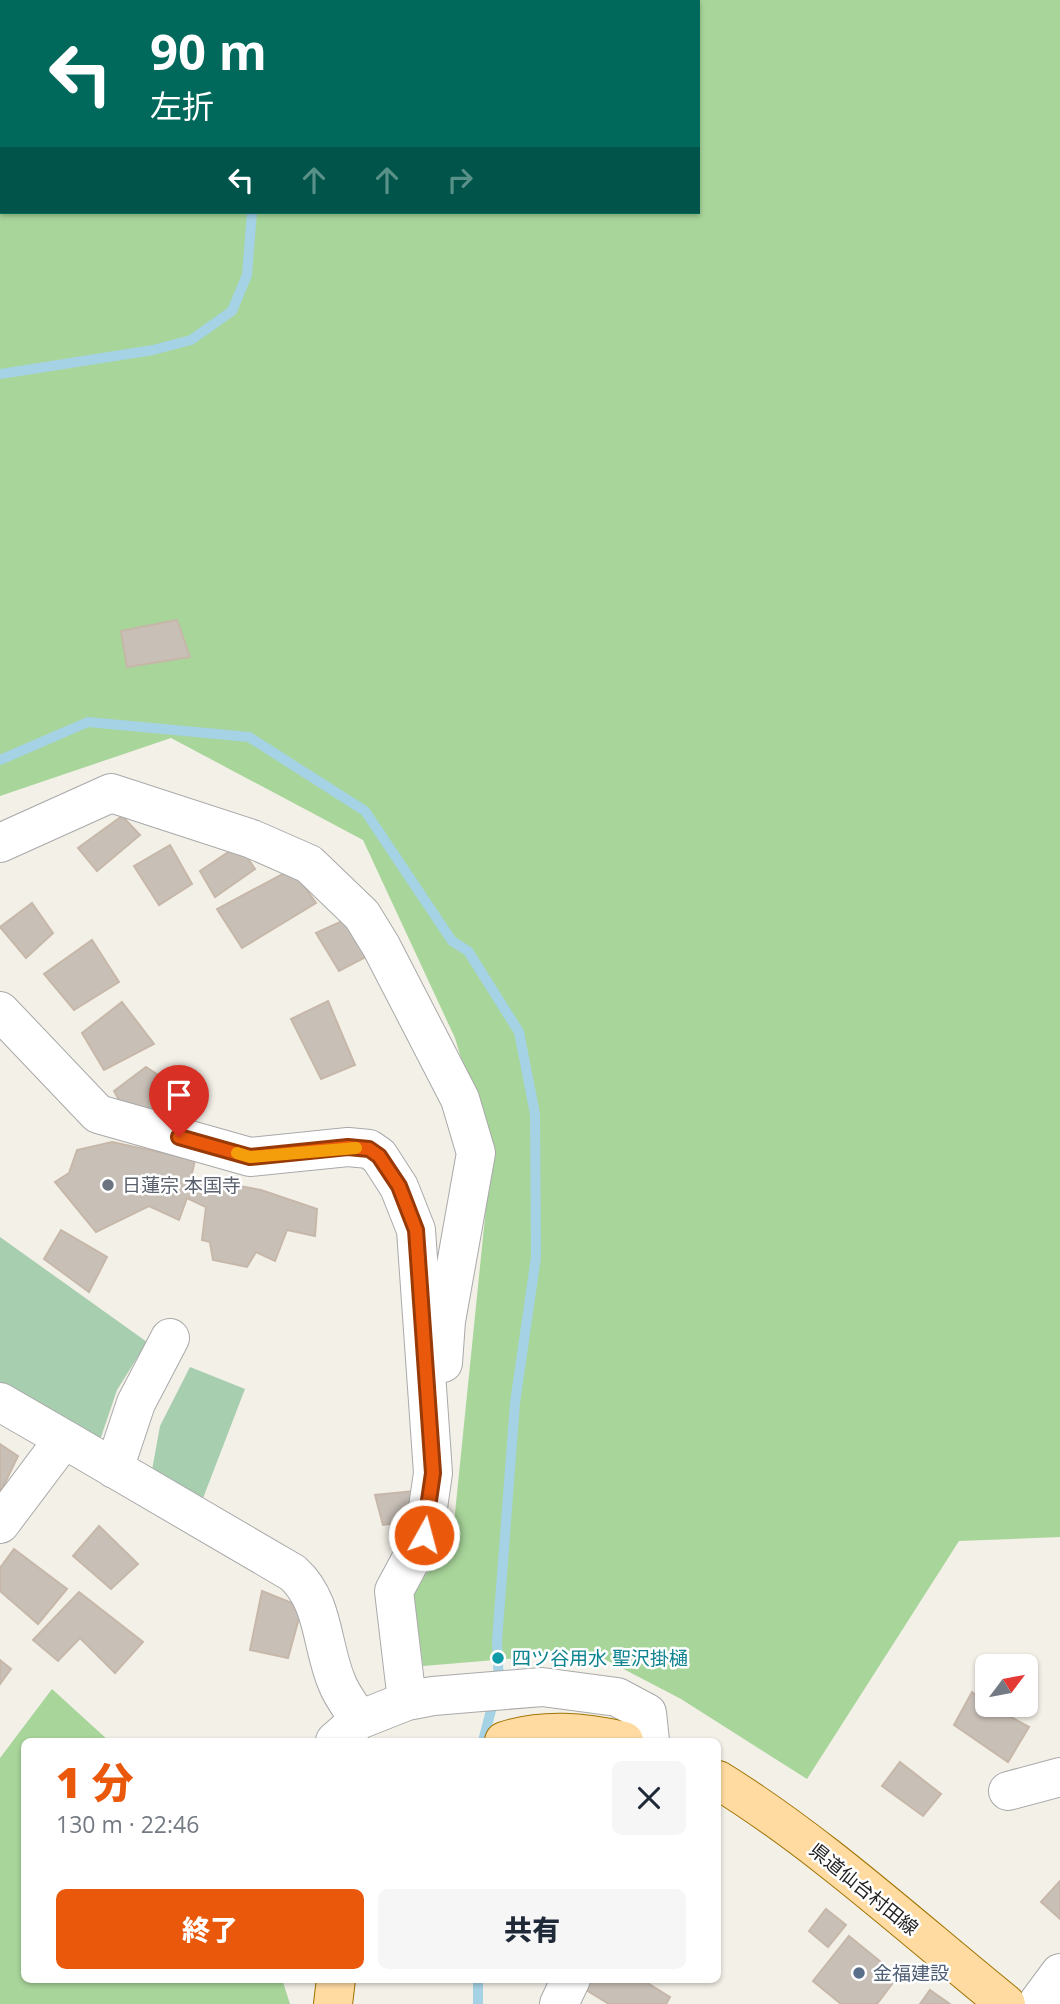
<!DOCTYPE html>
<html lang="ja">
<head>
<meta charset="utf-8">
<style>
  :root { --surface:#fff; --page:#f6f6f7; --text:#1f2937; --muted:#747a83; --accent:#ea580c }
  body { margin:0; font-family:"Open Sans","Noto Sans JP",sans-serif; background:var(--page); color:var(--text); height:100vh; display:flex; flex-direction:column; font-size:26px; white-space:nowrap }
  * { box-sizing:border-box; margin:0 }
  p { font-size:23px; color:var(--muted) }
  .icon { flex:none; width:38px; height:38px; fill:none; stroke:currentColor; stroke-width:2; stroke-linecap:round; stroke-linejoin:round }
  .map { position:relative; flex:1; overflow:hidden }
  .side { position:absolute; left:21px; top:1738px; width:700px; height:245px; display:flex; flex-direction:column; background:var(--surface); border-radius:10px; box-shadow:0 2px 5px #0004 }
  .side>* { flex:none }
  .top-card { position:absolute; left:0px; top:0px; width:700px; height:214px; box-shadow:0 2px 5px #0004; background:#00695c; color:#fff; overflow:hidden }
  .needle { width:46px; rotate:58deg }
  .tools { position:absolute; left:975px; top:1654px; display:grid; gap:14px }
  .tools a { display:grid; place-items:center; width:63px; height:63px; border-radius:10px; background:var(--surface); box-shadow:0 2px 5px #0004; font-size:35px }
  .pin { position:absolute; display:grid; place-items:center; width:60px; height:60px; color:#fff; margin:-72px -30px; border-radius:50% 50% 50% 0; rotate:-45deg; box-shadow:0 0 7px #0007 }
  .pin .icon { rotate:45deg }
  .me { position:absolute; width:77px; margin:-38px; rotate:7deg; stroke-linejoin:round; filter:drop-shadow(0 0 5px #0008) }
  .turn { display:flex; align-items:center; gap:24px; height:147px; padding:0 35px; font-size:32px }
  .turn .icon { width:91px; height:91px; stroke-width:2.5 }
  .turn b { display:block; font-size:49px; line-height:60px }
  .lanes { display:flex; align-items:center; height:66px; padding:0 35px; background:#0003; justify-content:center; gap:35px; direction:ltr }
  .lanes .off { opacity:.35 }
  .round { display:grid; place-items:center; flex:none; width:74px; height:74px; border-radius:10px; background:var(--page) }
  .overview { display:flex; align-items:center; justify-content:space-between; height:119px; padding:0 35px }
  h1 { font-size:42px; font-weight:800; line-height:52px; color:var(--accent) }
  .action { display:flex; gap:14px; margin-top:auto; padding:14px 35px }
  .action a { flex:1; height:80px; border-radius:10px; background:var(--accent); color:#fff; font-size:28px; font-weight:800; line-height:80px; text-align:center }
  .action a+a { background:var(--page); color:var(--text) }
  .map>svg:first-child { display:block }
  .forest { fill:#a8d59a; fill-rule:evenodd }
  .cemetery { fill:#a7ceaf }
  .lines { fill:none; stroke-linecap:round; stroke-linejoin:round }
  .stream { stroke:#a5d2e4; stroke-width:10 }
  .building { fill:#c8c0b7; stroke:#c6b7a9; stroke-width:2 }
  .minor-casing { stroke:#a9a9a9; stroke-width:40 }
  .major-casing { stroke:#a07300; stroke-width:40 }
  .minor { stroke:#fff; stroke-width:38 }
  .major { stroke:#ffdba1; stroke-width:38 }
  .route-casing { stroke:#983908; stroke-width:18 }
  .route { stroke:#ea580c; stroke-width:12 }
  .slow { stroke:#f59e0b; stroke-width:12 }
  .worship-dot { fill:#6b7280; stroke:#fff; stroke-width:2.5 }
  .culture-dot { fill:#0f9aa8; stroke:#fff; stroke-width:2.5 }
  .service-dot { fill:#5c6f8a; stroke:#fff; stroke-width:2.5 }
  .labels { text-anchor:middle; stroke-width:5; stroke-linejoin:round; paint-order:stroke }
  .worship-label { font-size:19px; fill:#5b616d; stroke:#fff; text-anchor:start }
  .culture-label { font-size:19px; fill:#0d838f; stroke:#fff; text-anchor:start }
  .street-label { font-size:19px; fill:#222; stroke:#fff }
  .service-label { font-size:19px; fill:#4e5e75; stroke:#fff; text-anchor:start }
</style>
</head>
<body>
<div class="map">
<svg width="1060" height="2004" viewBox="0 0 1060 2004">
  <rect width="100%" height="100%" fill="#f3f0e8"/>
  <path class="forest" d="M 0,0 L 1060,0 L 1060,1537 L 959,1541 L 807,1779 L 681,1699 L 591,1652 L 423,1666 L 413,1594 L 453,1533 L 491,1158 L 455,1038 L 363,840 L 171,738 L 0,796 ZM 2,2 L 698,2 L 698,212 L 2,212 Z
    M 52,1689 L 109,1741 L 24,1741 L 24,1979 L 282,1979 L 290,2004 L 0,2004 L 0,1758 Z"/>
  <path class="cemetery" d="M 0,1237 L 147,1342 L 117,1390 L 99,1443 L 0,1391 Z
    M 190,1367 L 245,1389 L 200,1506 L 150,1481 L 160,1426 Z"/>
  <g class="lines">
    <path class="stream" d="M 0,374 L 153,350 L 191,340 L 232,311 L 247,275 L 252,212
      M 0,760 L 88,722 L 249,737 L 365,811 L 452,941 L 468,951 L 519,1032 L 535,1114 L 536,1257 L 515,1403 L 497,1641 L 499,1685
      M 483,1741 L 494,1699
      M 478,2004 L 478,1979"/>
  </g>
  <path class="building" d="M 177,620 L 190,657 L 127,667 L 121,631 Z
    M 122,816 L 140,835 L 97,871 L 78,848 Z
    M 170,845 L 192,884 L 159,905 L 134,866 Z
    M 239,845 L 255,869 L 215,897 L 200,871 Z
    M 292,869 L 316,903 L 242,948 L 217,909 Z
    M 32,903 L 53,933 L 26,958 L 0,927 Z
    M 351,917 L 373,953 L 339,971 L 316,933 Z
    M 92,940 L 119,982 L 74,1010 L 44,974 Z
    M 328,1001 L 355,1065 L 321,1079 L 291,1019 Z
    M 122,1002 L 154,1044 L 104,1070 L 82,1033 Z
    M 146,1067 L 183,1091 L 132,1123 L 114,1091 Z
    M 112,1142 L 195,1160 L 190,1182 L 209,1188 L 218,1182 L 261,1190 L 317,1209 L 315,1236 L 287,1230 L 275,1261 L 256,1252 L 247,1267 L 213,1260 L 210,1242 L 202,1240 L 206,1207 L 187,1198 L 179,1220 L 149,1206 L 96,1232 L 55,1182 L 69,1173 L 77,1150 Z
    M 61,1230 L 107,1257 L 89,1292 L 44,1259 Z
    M 0,1444 L 18,1456 L 0,1493 Z
    M 414,1491 L 419,1520 L 383,1525 L 375,1495 Z
    M 99,1526 L 138,1564 L 111,1589 L 73,1556 Z
    M 14,1549 L 67,1589 L 38,1624 L 0,1591 L 0,1568 Z
    M 262,1591 L 302,1607 L 288,1658 L 250,1650 Z
    M 79,1592 L 143,1642 L 115,1673 L 80,1638 L 58,1661 L 33,1640 Z
    M 0,1660 L 11,1669 L 0,1684 Z
    M 972,1692 L 987,1704 L 1029,1727 L 1008,1762 L 954,1725 Z
    M 900,1762 L 941,1794 L 923,1816 L 882,1786 Z
    M 1060,1881 L 1060,1919 L 1041,1902 Z
    M 826,1909 L 846,1925 L 828,1947 L 809,1931 Z
    M 849,1936 L 898,1976 L 877,2004 L 841,2004 L 813,1981 Z
    M 593,1979 L 641,1979 L 670,1997 L 666,2004 L 609,2004 L 586,1990 Z
    M 930,1990 L 950,2004 L 920,2004 Z"/>
  <g class="lines">
    <defs>
      <path id="minor" d="M 0,843 L 111,793 L 252,839 L 309,864 L 362,915 L 381,946 L 460,1099 L 476,1153 L 446,1321 L 443,1363
        M 0,1011 L 98,1114 L 250,1157 L 348,1147 L 369,1149 L 379,1156 L 399,1187 L 416,1230 L 433,1473 L 424,1535 L 394,1591 L 407,1701
        M 0,1402 L 64,1439
        M 114,1469 L 136,1403 L 170,1338
        M 0,1524 L 64,1439 L 293,1573 C 325,1602 321,1646 337,1683 C 342,1696 352,1708 359,1720
        M 335,1741 L 359,1720 L 407,1701 L 433,1696 L 542,1687 L 617,1697 L 647,1713 L 650,1741
        M 1008,1791 L 1060,1777
        M 559,2004 L 571,1979
        M 1037,2004 L 1060,1973"/>
      <path id="major" d="M 504,1741 C 544,1728 584,1732 624,1741
        M 718,1780 C 820,1843 912,1928 1006,2004
        M 333,2004 L 336,1979"/>
    </defs>
    <use href="#minor" class="minor-casing"/>
    <use href="#major" class="major-casing"/>
    <use href="#minor" class="minor"/>
    <use href="#major" class="major"/>
  </g>
  <g class="lines">
    <defs>
      <path id="route" d="M 179,1137 L 250,1157 L 348,1147 L 369,1149 L 379,1156 L 399,1186 L 416,1230 L 433,1473 L 424,1535"/>
    </defs>
    <use href="#route" class="route-casing"/>
    <use href="#route" class="route"/>
    <path class="slow" d="M 237,1153 L 250,1157 L 356,1148"/>
  </g>
  <circle class="worship-dot" cx="108" cy="1185" r="7"/>
  <circle class="culture-dot" cx="498" cy="1658" r="7"/>
  <circle class="service-dot" cx="859" cy="1973" r="7"/>
  <g class="labels">
    <g class="worship-label">
      <text x="122" y="1192">日蓮宗 本国寺</text>
    </g>
    <g class="culture-label">
      <text x="512" y="1665">四ツ谷用水 聖沢掛樋</text>
    </g>
    <g class="street-label">
      <text transform="translate(864 1889) rotate(39)" y="7">県道仙台村田線</text>
    </g>
    <g class="service-label">
      <text x="873" y="1980">金福建設</text>
    </g>
  </g>
</svg>
<div class="tools">
<a><svg class="needle" viewBox="-14 -14 28 28"><path d="M0-13l5 13h-10z" fill="#e53935"/><path d="M0 13l5-13h-10z" fill="#747a83"/></svg></a>
</div>
<div class="pin" style="left:179px;top:1137px;background:#d93025"><svg class="icon" aria-label="arrive" viewBox="0 0 24 24"><path d="M6 21V4h12l-3 4 3 4H6"/></svg></div>
<svg class="me" style="left:424px;top:1535px" viewBox="-20 -20 40 40"><circle r="17" fill="#ea580c" stroke="#fff" stroke-width="3"/><path d="M0-11L8 9 0 5-8 9z" fill="#fff"/></svg>
<div class="top-card">
<div class="turn"><svg class="icon" aria-label="left" viewBox="0 0 24 24"><path d="M17 20v-9H6M10 6l-5 5 5 5"/></svg><div><b>90 m</b>左折</div></div>
<div class="lanes"><svg class="icon" aria-label="left" viewBox="0 0 24 24"><path d="M17 20v-9H6M10 6l-5 5 5 5"/></svg><svg class="icon off" aria-label="ahead" viewBox="0 0 24 24"><path d="M12 20V5M6 11l6-6 6 6"/></svg><svg class="icon off" aria-label="ahead" viewBox="0 0 24 24"><path d="M12 20V5M6 11l6-6 6 6"/></svg><svg class="icon off" aria-label="right" viewBox="0 0 24 24"><path d="M7 20v-9h11M14 6l5 5-5 5"/></svg></div>
</div>
<section class="side">
<div class="overview"><div><h1>1 分</h1><p>130 m · 22:46</p></div><a class="round"><svg class="icon" aria-label="close" viewBox="0 0 24 24"><path d="M6 6l12 12M18 6L6 18"/></svg></a></div>
<div class="action"><a>終了</a><a>共有</a></div>
</section>
</div>
</body>
</html>
